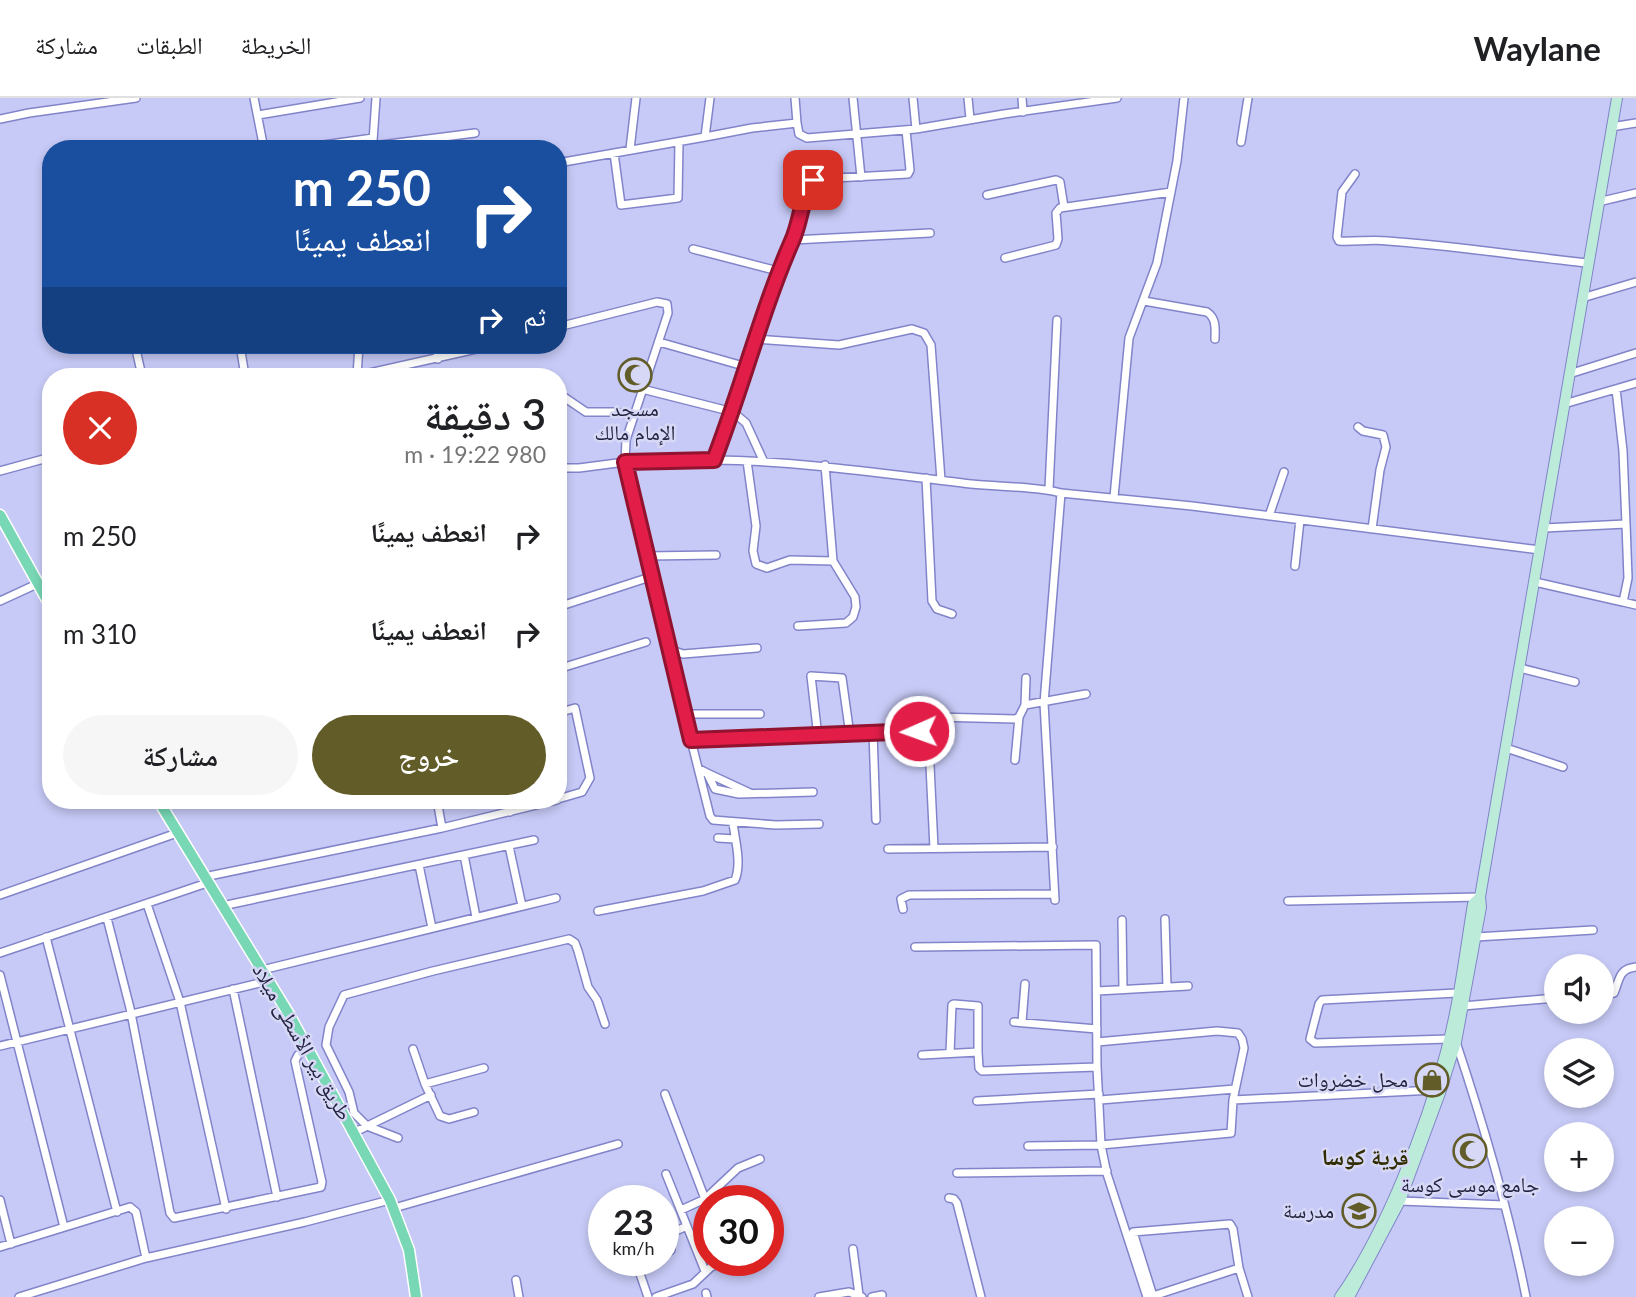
<!DOCTYPE html>
<html lang="ar">
<head>
<meta charset="utf-8">
<style>
  :root { --surface:#fff; --page:#f6f6f6; --text:#202124; --muted:#757577; --line:#e0e0e0; --accent:#625c28 }
  body { margin:0; font-family:Lato,"Noto Naskh Arabic",sans-serif; background:var(--page); color:var(--text); direction:rtl; height:100vh; display:flex; flex-direction:column; font-size:26px; white-space:nowrap }
  * { box-sizing:border-box; margin:0 }
  p { font-size:23px; color:var(--muted) }
  .icon { flex:none; width:38px; height:38px; fill:none; stroke:currentColor; stroke-width:2; stroke-linecap:round; stroke-linejoin:round }
  .map { position:relative; flex:1; overflow:hidden; direction:ltr }
  .side { position:absolute; left:42px; top:270px; width:525px; height:441px; display:flex; flex-direction:column; background:var(--surface); border-radius:28px; box-shadow:0 4px 10px #0003; direction:rtl }
  .side>* { flex:none }
  .guide { position:absolute; left:42px; top:42px; width:525px; height:214px; border-radius:28px; box-shadow:0 4px 10px #0003; direction:rtl; background:#1a4fa0; color:#fff; overflow:hidden }
  .controls { position:absolute; left:1544px; top:856px; display:grid; gap:14px }
  .controls a { display:grid; place-items:center; width:70px; height:70px; border-radius:50%; background:var(--surface); box-shadow:0 4px 10px #0003; font-size:35px }
  .speed { position:absolute; left:588px; top:1087px; display:flex; gap:14px; font-size:35px; font-weight:700; text-align:center }
  .speed>* { display:grid; place-content:center; width:91px; height:91px; border-radius:50%; background:var(--surface); box-shadow:0 4px 10px #0003; line-height:1 }
  .speed small { font-size:18px; font-weight:400 }
  .speed .limit { border:10px solid #d22; background:#fff; color:#111 }
  .pin { position:absolute; display:grid; place-items:center; width:60px; height:60px; color:#fff; margin:-30px; border-radius:14px; box-shadow:0 4px 10px #0006 }
  .me { position:absolute; width:77px; margin:-38px; rotate:268deg; stroke-linejoin:round; filter:drop-shadow(0 0 5px #0008) }
  .turn { display:flex; align-items:center; gap:24px; height:147px; padding:0 21px; font-size:32px }
  .turn .icon { width:91px; height:91px; stroke-width:2.5 }
  .turn b { display:block; font-size:49px; line-height:60px }
  .then { display:flex; align-items:center; height:66px; padding:0 21px; background:#0003; gap:14px; font-size:26px }
  .round { display:grid; place-items:center; flex:none; width:74px; height:74px; border-radius:37px; background:var(--page) }
  .overview { display:flex; align-items:center; justify-content:space-between; height:119px; padding:0 21px }
  h1 { font-size:42px; font-weight:600; line-height:52px }
  .cta { display:flex; gap:14px; margin-top:auto; padding:14px 21px }
  .cta a { flex:1; height:80px; border-radius:42px; background:var(--accent); color:#fff; font-size:28px; font-weight:600; line-height:80px; text-align:center }
  .cta a+a { background:var(--page); color:var(--text) }
  ul { padding:0; list-style:none }
  li { display:flex; align-items:center; gap:21px; height:98px; padding:0 21px }
  li div { flex:1 }
  li b { display:block; font-size:26px }
  li em { font-style:normal }
  header { display:flex; align-items:center; gap:42px; box-sizing:border-box; height:98px; padding:0 35px; background:var(--surface); border-bottom:2px solid var(--line) }
  header strong { font-size:33px }
  nav { display:flex; gap:38px; margin-inline-start:auto; font-size:24px }
  .map>svg:first-child { display:block }
  .lines { fill:none; stroke-linecap:round; stroke-linejoin:round }
  .street-casing { stroke:#8284c9; stroke-width:10 }
  .secondary-casing { stroke:#8284c9; stroke-width:12 }
  .primary-casing { stroke:#fff; stroke-width:13 }
  .street { stroke:#fff; stroke-width:7 }
  .secondary { stroke:#bcebda; stroke-width:10 }
  .primary { stroke:#78d7b5; stroke-width:10 }
  .route-casing { stroke:#92132f; stroke-width:18 }
  .route { stroke:#e11d48; stroke-width:12 }
  .labels { text-anchor:middle; stroke-width:5; stroke-linejoin:round; paint-order:stroke }
  .poi-label { font-size:21px; fill:#23233f; stroke:#d6d8f6 }
  .street-label { font-size:21px; fill:#23233f; stroke:#d6d8f6 }
  .neighbourhood-label { font-size:23px; font-weight:bold; fill:#322d01; stroke:#d6d8f6 }
</style>
</head>
<body>
<header>
<strong>Waylane</strong>
<nav><a>الخريطة</a><a>الطبقات</a><a>مشاركة</a></nav>
</header>
<div class="map">
<svg width="1636" height="1199" viewBox="0 0 1636 1199">
  <rect width="100%" height="100%" fill="#c7caf6"/>
  <g class="lines">
    <defs>
      <path id="street" d="M 254,0 L 264,51
        M 795,0 L 797,25
        M 853,0 L 861,79
        M 913,0 L 916,31
        M 968,0 L 970,21
        M 1022,0 L 1023,14
        M 258,17 L 360,0
        M 0,21 L 29,15 L 136,0
        M 1611,29 L 1636,25
        M 705,39 L 752,30 L 797,25 L 799,36 L 807,40 L 916,31 L 1004,16 L 1117,0
        M 373,43 L 376,0
        M 1241,44 L 1248,0
        M 373,48 L 475,35
        M 295,51 L 373,40
        M 630,51 L 636,0
        M 614,55 L 621,107 L 678,100 L 679,44
        M 558,65 L 705,39 L 710,0
        M 1355,76 L 1342,94 L 1337,139 L 1339,143 C 1355,144 1372,141 1388,143 C 1455,148 1521,158 1588,165
        M 987,97 L 1056,82 L 1060,84 L 1064,109
        M 1598,104 L 1636,95
        M 793,142 L 930,135
        M 693,151 L 778,173
        M 1005,160 L 1056,147 L 1058,141 L 1056,115 L 1060,110 L 1171,94
        M 1582,200 L 1636,184
        M 1144,203 L 1207,214 C 1217,221 1215,231 1215,241
        M 558,229 L 657,204 L 667,206 L 668,215 L 626,342 L 625,364 L 691,642 L 919,633 L 935,619 L 1016,621 L 1019,619 L 1025,607 L 1086,596
        M 756,241 L 839,247 L 912,231 L 924,235 L 931,247 L 941,382
        M 659,244 L 747,269
        M 135,247 L 142,278
        M 240,247 L 245,278
        M 436,247 L 438,261
        M 1569,276 L 1636,255
        M 356,278 L 494,247
        M 357,278 L 359,247
        M 642,291 L 733,314 L 746,325 L 763,362
        M 558,295 L 586,314 L 617,314 L 633,318
        M 1564,306 L 1636,285
        M 1358,329 L 1363,333 L 1383,337 L 1386,349 L 1380,372 L 1372,431
        M 714,362 C 801,363 885,376 971,386 C 999,389 1036,388 1061,395 L 1192,408 L 1540,452
        M 747,363 L 756,428 L 753,453 L 756,466 L 767,470 L 790,462 L 833,463
        M 558,370 L 579,370 L 625,364 L 714,362 L 733,314 L 778,173 L 793,142 L 810,84 L 816,81 L 908,76 L 910,72 L 906,32
        M 0,373 L 51,359
        M 926,380 L 932,503 L 937,511 L 952,516
        M 1049,391 L 1057,222
        M 1114,399 L 1129,240 L 1157,165 L 1177,63 L 1184,0
        M 1269,418 L 1284,374
        M 1544,430 L 1626,426 L 1623,353 L 1616,291
        M 647,458 L 716,457
        M 1295,468 L 1300,422
        M 1535,484 L 1623,504 L 1628,480 L 1626,426
        M 0,503 L 37,486
        M 1623,504 L 1636,507
        M 558,509 L 644,481
        M 798,528 L 846,525 L 853,519 L 856,509 L 855,499 L 833,463 L 825,367
        M 669,551 L 683,556 L 757,550
        M 1520,570 L 1575,584
        M 558,571 L 646,544
        M 1025,607 L 1026,580
        M 558,615 L 575,610 L 590,680 L 582,694 L 558,701
        M 685,616 L 760,616
        M 873,634 L 876,722
        M 917,634 L 927,641 L 929,647 L 934,750
        M 818,639 L 811,578 L 842,580 L 850,637
        M 691,642 L 710,718 L 713,722 L 776,727 L 819,726
        M 1506,650 L 1563,669
        M 1015,662 L 1019,619
        M 699,671 L 707,675 L 715,691 L 739,696 L 813,694
        M 707,675 L 750,695
        M 437,702 L 442,730
        M 507,702 L 510,714
        M 718,740 L 735,741
        M 509,748 L 522,808
        M 888,751 L 1053,749
        M 464,757 L 476,819
        M 419,767 L 432,830
        M 204,779 L 442,730 L 557,702
        M 0,797 L 177,735
        M 1055,802 L 1044,605 L 1061,395
        M 1288,803 L 1480,799
        M 147,806 L 180,904 L 226,1111
        M 222,808 L 534,742
        M 903,811 L 901,801 L 909,797 L 1054,796
        M 598,813 L 703,793 L 735,782 C 742,765 735,742 733,725
        M 107,820 L 130,910 L 170,1115 L 174,1120 L 321,1089 L 322,1084 L 295,963 L 298,957 L 308,950
        M 1165,821 L 1167,889
        M 1122,822 L 1123,891
        M 46,839 L 117,1114
        M 1476,839 L 1593,832
        M 915,849 L 1096,847 L 1097,969 L 1101,1047 L 1107,1076 L 1147,1199
        M 0,855 L 207,785
        M 262,872 L 556,800
        M 0,877 L 64,1129
        M 233,891 L 277,1099
        M 1097,893 L 1188,888
        M 1601,897 L 1614,895 C 1620,880 1619,871 1636,869
        M 1463,908 L 1556,900
        M 1014,924 L 1097,931
        M 1022,924 L 1025,886
        M 1449,941 L 1315,945 L 1310,941 L 1319,906 L 1322,902 L 1457,895
        M 1456,944 C 1484,1028 1509,1113 1526,1199
        M 0,948 L 268,883
        M 413,951 L 425,986 L 440,1018 L 449,1021 L 474,1014
        M 950,955 L 952,907 L 954,906 L 978,908 L 978,954
        M 922,957 L 978,954 L 979,970 L 982,973 L 1097,969
        M 425,986 L 484,970
        M 665,996 L 705,1101
        M 1100,1002 L 1235,991
        M 1233,1002 L 1434,992
        M 977,1003 L 1099,996
        M 353,1035 L 431,997
        M 398,1040 L 367,1028 L 354,1015 L 349,994 L 326,947 L 329,929 L 344,897 L 433,873 L 569,841 L 575,845 L 578,853 L 588,889 L 597,902 L 605,926
        M 1028,1048 L 1101,1047 L 1231,1035 L 1233,1002 L 1244,950 L 1242,941 L 1238,935 L 1217,933 L 1097,944
        M 957,1075 L 1107,1073
        M 666,1076 L 705,1173
        M 949,1100 L 954,1101 L 957,1105 L 981,1199
        M 0,1102 L 11,1146
        M 1400,1103 L 1504,1107
        M 394,1110 L 618,1046
        M 681,1112 L 705,1101 L 738,1070 L 760,1061
        M 0,1149 L 130,1109 L 136,1114 L 146,1160
        M 853,1151 L 859,1197
        M 663,1159 L 671,1152 L 669,1136 L 687,1128
        M 637,1167 L 648,1199
        M 627,1169 L 653,1162
        M 1239,1170 L 1153,1198 L 1133,1134 L 1230,1126 L 1233,1131 L 1239,1170 L 1248,1199
        M 516,1182 L 519,1199
        M 706,1195 L 707,1199
        M 19,1199 L 146,1160 L 305,1124 L 390,1102
        M 656,1199 L 693,1186 L 711,1169 L 729,1162
        M 819,1199 L 849,1194 L 862,1199
        M 872,1199 L 882,1197"/>
      <path id="secondary" d="M 1340,1199 C 1385,1135 1426,1030 1446,954 C 1459,906 1465,855 1473,806 L 1480,799
        M 1349,1199 L 1400,1103 L 1440,995 L 1456,944 L 1481,809 L 1480,799 L 1617,0"/>
      <path id="primary" d="M 0,417 L 51,509
        M 158,702 L 290,918 L 390,1102 L 409,1152 L 416,1199"/>
    </defs>
    <use href="#street" class="street-casing"/>
    <use href="#secondary" class="secondary-casing"/>
    <use href="#primary" class="primary-casing"/>
    <use href="#street" class="street"/>
    <use href="#secondary" class="secondary"/>
    <use href="#primary" class="primary"/>
  </g>
  <g class="lines">
    <defs>
      <path id="route" d="M 813,82 C 801,99 801,124 792,143 C 761,214 742,290 714,362 L 625,364 L 691,642 L 919,633"/>
    </defs>
    <use href="#route" class="route-casing"/>
    <use href="#route" class="route"/>
  </g>
  <defs>
    <symbol id="mosque-ring" viewBox="-11 -11 22 22"><circle r="9.5" fill="#d6d8f6" stroke="#625c28" stroke-width="1.5"/><path d="M3.5-4.9A6 6 0 1 0 3.5 4.9A5 5 0 1 1 3.5-4.9Z" fill="#625c28"/></symbol>
    <symbol id="shop-ring" viewBox="-11 -11 22 22"><circle r="9.5" fill="#d6d8f6" stroke="#625c28" stroke-width="1.5"/><path d="M-5-2.5h2.3a2.7 3.5 0 0 1 5.4 0H5L5.5 6h-11ZM-1.5-2.5h3a1.5 2.3 0 0 0-3 0Z" fill="#625c28"/></symbol>
    <symbol id="school-ring" viewBox="-11 -11 22 22"><circle r="9.5" fill="#d6d8f6" stroke="#625c28" stroke-width="1.5"/><path d="M0-5L7-2L0 1L-7-2ZM-4 1L0 2.5L4 1V4Q0 6-4 4Z" fill="#625c28"/></symbol>
  </defs>
  <g fill-rule="evenodd">
    <use href="#mosque-ring" x="616" y="258" width="38" height="38"/>
    <use href="#shop-ring" x="1413" y="963" width="38" height="38"/>
    <use href="#mosque-ring" x="1451" y="1034" width="38" height="38"/>
    <use href="#school-ring" x="1340" y="1094" width="38" height="38"/>
  </g>
  <g class="labels">
    <g class="poi-label">
      <text x="635" y="318">مسجد<tspan x="635" dy="24">الإمام مالك</tspan></text>
      <text x="1408" y="989" text-anchor="end">محل خضروات</text>
      <text x="1470" y="1094">جامع موسى كوسة</text>
      <text x="1334" y="1120" text-anchor="end">مدرسة</text>
    </g>
    <g class="street-label">
      <text transform="translate(302 944) rotate(60)" y="7">طريق بير الأسطى ميلاد</text>
    </g>
    <g class="neighbourhood-label">
      <text x="1365" y="1067">قرية كوسا</text>
    </g>
  </g>
</svg>
<div class="controls">
<a><svg class="icon" aria-label="sound" viewBox="0 0 24 24"><path d="M4 9h4l5-4v14l-5-4H4zM17 9q2 3 0 6"/></svg></a>
<a><svg class="icon" aria-label="layers" viewBox="0 0 24 24"><path d="M12 4l9 5-9 5-9-5zM3 14l9 5 9-5"/></svg></a>
<a>+</a>
<a>−</a>
</div>
<div class="speed"><div>23<small>km/h</small></div><div class="limit">30</div></div>
<div class="pin" style="left:813px;top:82px;background:#d93025"><svg class="icon" aria-label="arrive" viewBox="0 0 24 24"><path d="M6 21V4h12l-3 4 3 4H6"/></svg></div>
<svg class="me" style="left:919px;top:633px" viewBox="-20 -20 40 40"><circle r="17" fill="#e11d48" stroke="#fff" stroke-width="3"/><path d="M0-11L8 9 0 5-8 9z" fill="#fff"/></svg>
<div class="guide">
<div class="turn"><svg class="icon" aria-label="right" viewBox="0 0 24 24"><path d="M7 20v-9h11M14 6l5 5-5 5"/></svg><div><b>250 m</b>انعطف يمينًا</div></div>
<div class="then">ثم<svg class="icon" aria-label="right" viewBox="0 0 24 24"><path d="M7 20v-9h11M14 6l5 5-5 5"/></svg></div>
</div>
<section class="side">
<div class="overview"><div><h1>3 دقيقة</h1><p>980 m · 19:22</p></div><a class="round" style="background:#d93025;color:#fff"><svg class="icon" aria-label="close" viewBox="0 0 24 24"><path d="M6 6l12 12M18 6L6 18"/></svg></a></div>
<ul>
<li><svg class="icon" aria-label="right" viewBox="0 0 24 24"><path d="M7 20v-9h11M14 6l5 5-5 5"/></svg><div><b>انعطف يمينًا</b></div><em>250 m</em></li>
<li><svg class="icon" aria-label="right" viewBox="0 0 24 24"><path d="M7 20v-9h11M14 6l5 5-5 5"/></svg><div><b>انعطف يمينًا</b></div><em>310 m</em></li>
</ul>
<div class="cta"><a>خروج</a><a>مشاركة</a></div>
</section>
</div>
</body>
</html>
